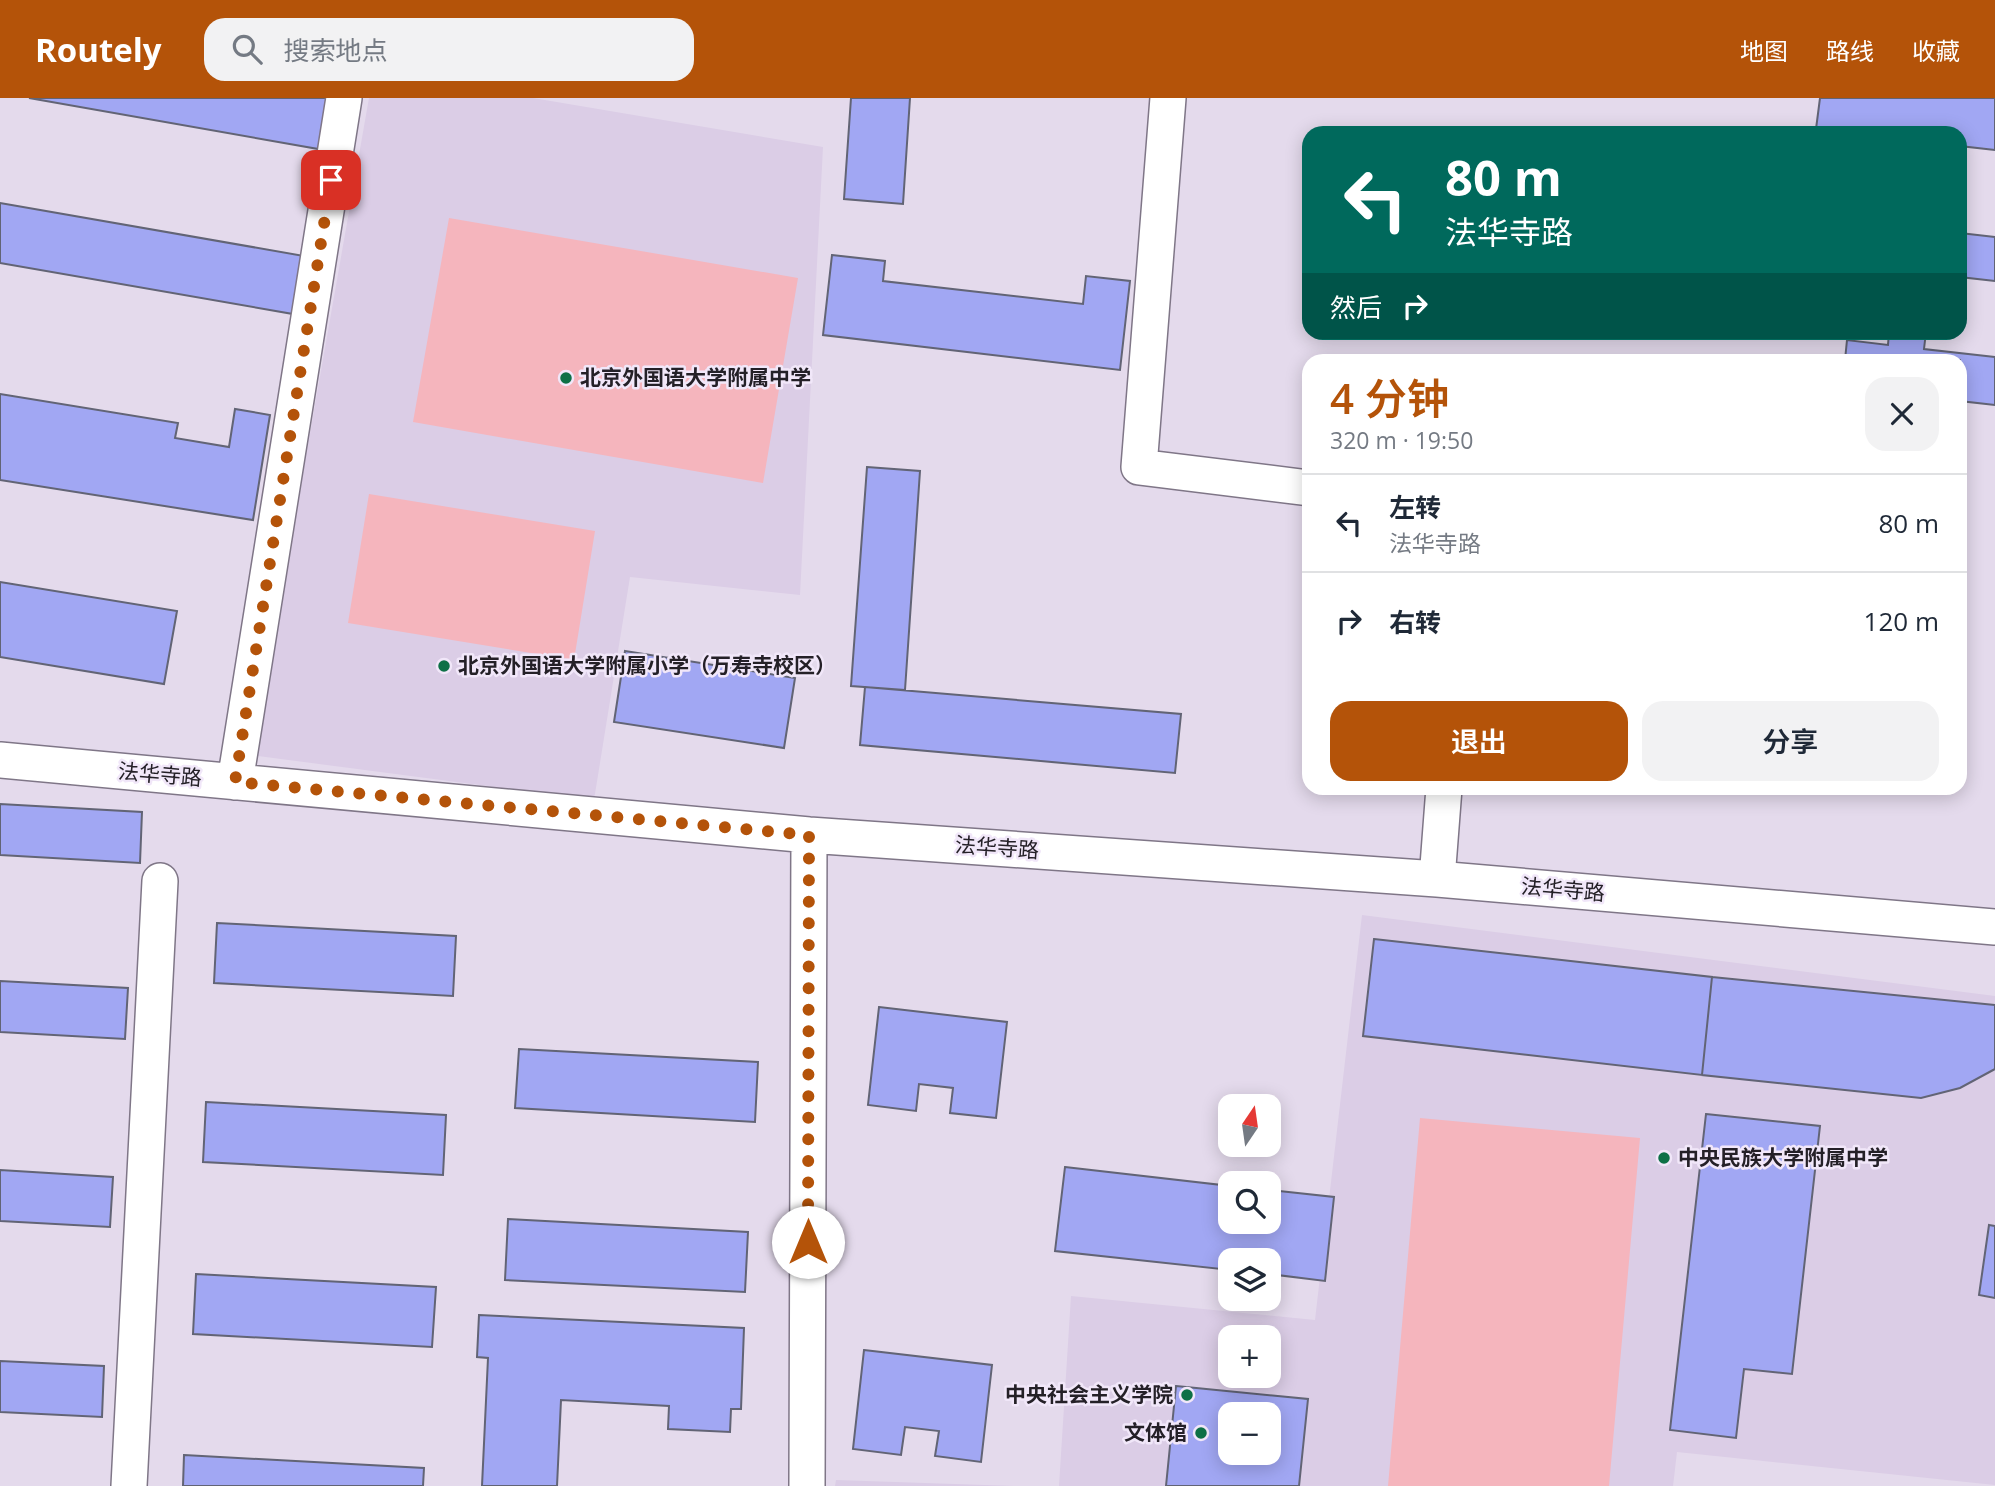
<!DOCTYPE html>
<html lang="zh">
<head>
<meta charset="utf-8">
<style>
  :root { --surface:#fff; --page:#f2f2f3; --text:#1f2937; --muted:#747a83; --line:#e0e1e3; --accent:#b45309 }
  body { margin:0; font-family:"Open Sans","Noto Sans SC",sans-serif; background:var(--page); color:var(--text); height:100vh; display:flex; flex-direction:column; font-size:26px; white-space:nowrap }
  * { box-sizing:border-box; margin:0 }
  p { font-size:23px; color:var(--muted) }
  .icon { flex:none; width:38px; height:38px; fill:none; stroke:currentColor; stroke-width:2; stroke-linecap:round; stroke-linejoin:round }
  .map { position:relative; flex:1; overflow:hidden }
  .side { position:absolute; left:1302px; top:256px; width:665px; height:441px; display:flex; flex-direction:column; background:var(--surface); border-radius:21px; box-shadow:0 4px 18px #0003 }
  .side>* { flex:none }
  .guide { position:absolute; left:1302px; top:28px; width:665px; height:214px; border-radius:21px; box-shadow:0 4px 18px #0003; background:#00695c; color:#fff; overflow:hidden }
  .needle { width:46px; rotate:13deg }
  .tools { position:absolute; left:1218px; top:996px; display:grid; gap:14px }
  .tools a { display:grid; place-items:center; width:63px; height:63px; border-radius:14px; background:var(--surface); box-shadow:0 4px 18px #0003; font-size:35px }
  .pin { position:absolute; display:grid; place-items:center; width:60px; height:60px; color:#fff; margin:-30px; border-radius:14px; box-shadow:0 4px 10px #0006 }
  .me { position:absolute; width:77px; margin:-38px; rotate:0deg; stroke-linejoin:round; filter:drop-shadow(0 0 5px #0008) }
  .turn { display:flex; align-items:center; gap:24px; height:147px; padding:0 28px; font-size:32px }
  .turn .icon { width:91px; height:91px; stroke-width:2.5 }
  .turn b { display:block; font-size:49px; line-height:60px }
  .then { display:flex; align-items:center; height:66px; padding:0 28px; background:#0003; gap:14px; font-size:26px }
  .round { display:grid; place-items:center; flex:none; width:74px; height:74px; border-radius:21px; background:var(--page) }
  .head { display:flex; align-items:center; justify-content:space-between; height:119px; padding:0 28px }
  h1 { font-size:42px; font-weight:600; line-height:52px; color:var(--accent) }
  .button { display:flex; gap:14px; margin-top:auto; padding:14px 28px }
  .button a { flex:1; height:80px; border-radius:21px; background:var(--accent); color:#fff; font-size:28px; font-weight:600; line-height:80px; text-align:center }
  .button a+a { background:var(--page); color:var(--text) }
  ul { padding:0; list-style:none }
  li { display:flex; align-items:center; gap:21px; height:98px; padding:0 28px; border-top:2px solid var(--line) }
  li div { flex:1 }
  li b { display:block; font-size:26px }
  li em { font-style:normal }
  header { display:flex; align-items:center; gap:42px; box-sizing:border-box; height:98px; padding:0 35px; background:var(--accent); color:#fff }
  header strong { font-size:33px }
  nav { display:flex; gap:38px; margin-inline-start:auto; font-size:24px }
  .search { width:490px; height:63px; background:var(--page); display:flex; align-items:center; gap:18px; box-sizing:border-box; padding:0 24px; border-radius:21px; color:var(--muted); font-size:26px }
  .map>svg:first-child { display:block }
  .built { fill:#dbcde6; fill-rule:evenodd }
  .green { fill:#f5b5bd }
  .building { fill:#a1a7f3; stroke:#626475; stroke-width:2; fill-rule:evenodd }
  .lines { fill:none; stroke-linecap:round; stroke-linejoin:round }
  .street-casing { stroke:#7f7687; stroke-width:38 }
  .street { stroke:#fff; stroke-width:35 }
  .route { stroke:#b45309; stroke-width:12; stroke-dasharray:0 21.6 }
  .poi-dot { fill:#0d7046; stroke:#f1e7f9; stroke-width:2.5 }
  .labels { text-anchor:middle; stroke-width:5; stroke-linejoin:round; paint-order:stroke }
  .poi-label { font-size:21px; font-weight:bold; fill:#242027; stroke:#f1e7f9; text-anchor:start }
  .street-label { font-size:21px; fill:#242027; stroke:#f1e7f9 }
</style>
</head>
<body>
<header>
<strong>Routely</strong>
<div class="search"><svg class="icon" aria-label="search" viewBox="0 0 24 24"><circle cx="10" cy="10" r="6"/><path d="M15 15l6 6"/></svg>搜索地点</div>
<nav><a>地图</a><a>路线</a><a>收藏</a></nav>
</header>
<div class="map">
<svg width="1995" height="1388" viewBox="0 0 1995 1388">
  <rect width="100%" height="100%" fill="#e4daec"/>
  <path class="built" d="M 369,0 L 533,0 L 823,49 L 800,497 L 630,479 L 594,702 L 258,658 L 306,358 Z
    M 1362,817 L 1995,898 L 1995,1387 L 1677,1354 L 1673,1388 L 1059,1388 L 1071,1198 L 1315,1222 ZM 1230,1239 L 1269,1239 L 1269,1278 L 1230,1278 ZM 1230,1316 L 1269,1316 L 1269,1354 L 1230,1354 Z
    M 836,1382 L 1014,1388 L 835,1388 Z"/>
  <path class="green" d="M 449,120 L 798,180 L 763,385 L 413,324 Z
    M 369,396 L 595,433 L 574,562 L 348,525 Z
    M 1420,1020 L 1640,1040 L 1609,1388 L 1388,1388 Z"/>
  <path class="building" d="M 29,0 L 333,0 L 324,52 Z
    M 851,0 L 910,0 L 903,106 L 844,101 Z
    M 1820,0 L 1995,0 L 1995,52 L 1960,48 L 1960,35 L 1849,35 L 1816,31 Z
    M 0,105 L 304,158 L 293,216 L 0,165 Z
    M 1960,135 L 1995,139 L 1995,183 L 1960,179 Z
    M 832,157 L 885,163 L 883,183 L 1083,206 L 1086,178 L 1130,183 L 1120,272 L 823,237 Z
    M 1889,234 L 1926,234 L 1924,251 L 1995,259 L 1995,307 L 1960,303 L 1960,262 L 1845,262 L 1847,242 L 1888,247 Z
    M 0,296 L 178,325 L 175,340 L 229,349 L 235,311 L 270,317 L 253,422 L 0,382 Z
    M 867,369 L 920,373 L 905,592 L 851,588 Z
    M 0,484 L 177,513 L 164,586 L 0,559 Z
    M 625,553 L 795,580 L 784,650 L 614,624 Z
    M 865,589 L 1181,616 L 1175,675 L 860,647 Z
    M 0,706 L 142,714 L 140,765 L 0,757 Z
    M 217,825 L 456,838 L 453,898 L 214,885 Z
    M 1374,841 L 1712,879 L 1702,977 L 1363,938 Z
    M 1712,879 L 1995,907 L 1995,971 L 1960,990 L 1921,1000 L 1702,977 Z
    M 0,883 L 128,890 L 125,941 L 0,934 Z
    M 879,909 L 1007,924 L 996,1020 L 950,1015 L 953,990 L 919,986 L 916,1013 L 868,1007 Z
    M 519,951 L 758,964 L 755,1024 L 515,1010 Z
    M 206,1004 L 446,1017 L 443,1077 L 203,1064 Z
    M 1706,1016 L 1820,1028 L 1792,1276 L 1744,1271 L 1736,1340 L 1670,1332 Z
    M 1065,1069 L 1230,1088 L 1230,1124 L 1269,1124 L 1269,1092 L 1334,1099 L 1325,1183 L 1269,1176 L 1269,1162 L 1230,1162 L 1230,1172 L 1055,1153 Z
    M 0,1072 L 113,1079 L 110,1129 L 0,1123 Z
    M 508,1121 L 748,1134 L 745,1194 L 505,1182 Z
    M 1989,1127 L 1995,1128 L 1995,1200 L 1979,1197 Z
    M 196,1176 L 436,1189 L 432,1249 L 193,1236 Z
    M 479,1217 L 744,1230 L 741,1311 L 731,1311 L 730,1334 L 668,1331 L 669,1308 L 561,1302 L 557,1388 L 482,1388 L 488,1260 L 477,1259 Z
    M 864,1252 L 992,1267 L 981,1364 L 935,1358 L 939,1333 L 905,1329 L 901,1357 L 853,1351 Z
    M 0,1263 L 104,1268 L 102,1319 L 0,1314 Z
    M 1176,1288 L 1308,1301 L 1299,1388 L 1166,1388 ZM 1230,1316 L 1269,1316 L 1269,1354 L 1230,1354 Z
    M 184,1357 L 424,1370 L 423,1388 L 183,1388 Z"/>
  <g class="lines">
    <defs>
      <path id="street" d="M 1168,0 L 1139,369 L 1309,390
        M 0,662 L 809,737 L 1437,781 L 1995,829
        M 235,684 L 344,0
        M 1437,781 L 1444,690
        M 129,1388 L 160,783
        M 807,1388 L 809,737"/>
    </defs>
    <use href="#street" class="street-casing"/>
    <use href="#street" class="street"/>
  </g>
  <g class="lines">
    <path class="route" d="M 331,82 L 235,684 L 809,737 L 808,1144"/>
  </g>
  <g class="poi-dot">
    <circle cx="566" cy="280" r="7"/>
    <circle cx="444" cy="568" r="7"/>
    <circle cx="1664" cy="1060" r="7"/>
    <circle cx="1187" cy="1297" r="7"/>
    <circle cx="1201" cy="1335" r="7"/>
  </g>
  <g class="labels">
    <g class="poi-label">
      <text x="580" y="287">北京外国语大学附属中学</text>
      <text x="458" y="575">北京外国语大学附属小学（万寿寺校区）</text>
      <text x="1678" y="1067">中央民族大学附属中学</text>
      <text x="1173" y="1304" text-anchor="end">中央社会主义学院</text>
      <text x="1187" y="1342" text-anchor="end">文体馆</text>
    </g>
    <g class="street-label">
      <text transform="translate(160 677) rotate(5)" y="7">法华寺路</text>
      <text transform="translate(997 750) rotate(4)" y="7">法华寺路</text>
      <text transform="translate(1563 792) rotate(5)" y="7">法华寺路</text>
    </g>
  </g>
</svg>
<div class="tools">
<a><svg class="needle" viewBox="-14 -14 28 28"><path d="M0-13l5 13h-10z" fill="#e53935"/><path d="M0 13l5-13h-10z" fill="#747a83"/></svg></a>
<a><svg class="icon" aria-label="search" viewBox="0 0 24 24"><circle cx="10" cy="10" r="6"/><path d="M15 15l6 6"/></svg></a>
<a><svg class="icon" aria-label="layers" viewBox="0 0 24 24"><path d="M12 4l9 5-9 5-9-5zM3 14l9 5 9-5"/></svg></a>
<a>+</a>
<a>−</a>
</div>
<div class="pin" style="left:331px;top:82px;background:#d93025"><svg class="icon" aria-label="arrive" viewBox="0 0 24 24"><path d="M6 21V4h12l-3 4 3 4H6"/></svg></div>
<svg class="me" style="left:808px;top:1144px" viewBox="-20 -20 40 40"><circle r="19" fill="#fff"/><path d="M0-13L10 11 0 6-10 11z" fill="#b45309"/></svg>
<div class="guide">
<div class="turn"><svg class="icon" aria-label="left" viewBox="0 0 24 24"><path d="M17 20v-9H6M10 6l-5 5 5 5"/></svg><div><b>80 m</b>法华寺路</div></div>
<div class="then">然后<svg class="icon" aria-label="right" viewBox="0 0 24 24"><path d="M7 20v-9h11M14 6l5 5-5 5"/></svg></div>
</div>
<section class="side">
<div class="head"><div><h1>4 分钟</h1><p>320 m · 19:50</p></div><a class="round"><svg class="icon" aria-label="close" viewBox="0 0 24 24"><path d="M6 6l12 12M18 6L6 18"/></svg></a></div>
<ul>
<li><svg class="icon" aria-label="left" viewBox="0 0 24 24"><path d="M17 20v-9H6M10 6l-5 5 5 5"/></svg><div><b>左转</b><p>法华寺路</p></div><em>80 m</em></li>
<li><svg class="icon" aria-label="right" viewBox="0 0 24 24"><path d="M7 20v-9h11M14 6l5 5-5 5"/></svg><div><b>右转</b></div><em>120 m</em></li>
</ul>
<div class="button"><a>退出</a><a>分享</a></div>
</section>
</div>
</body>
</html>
